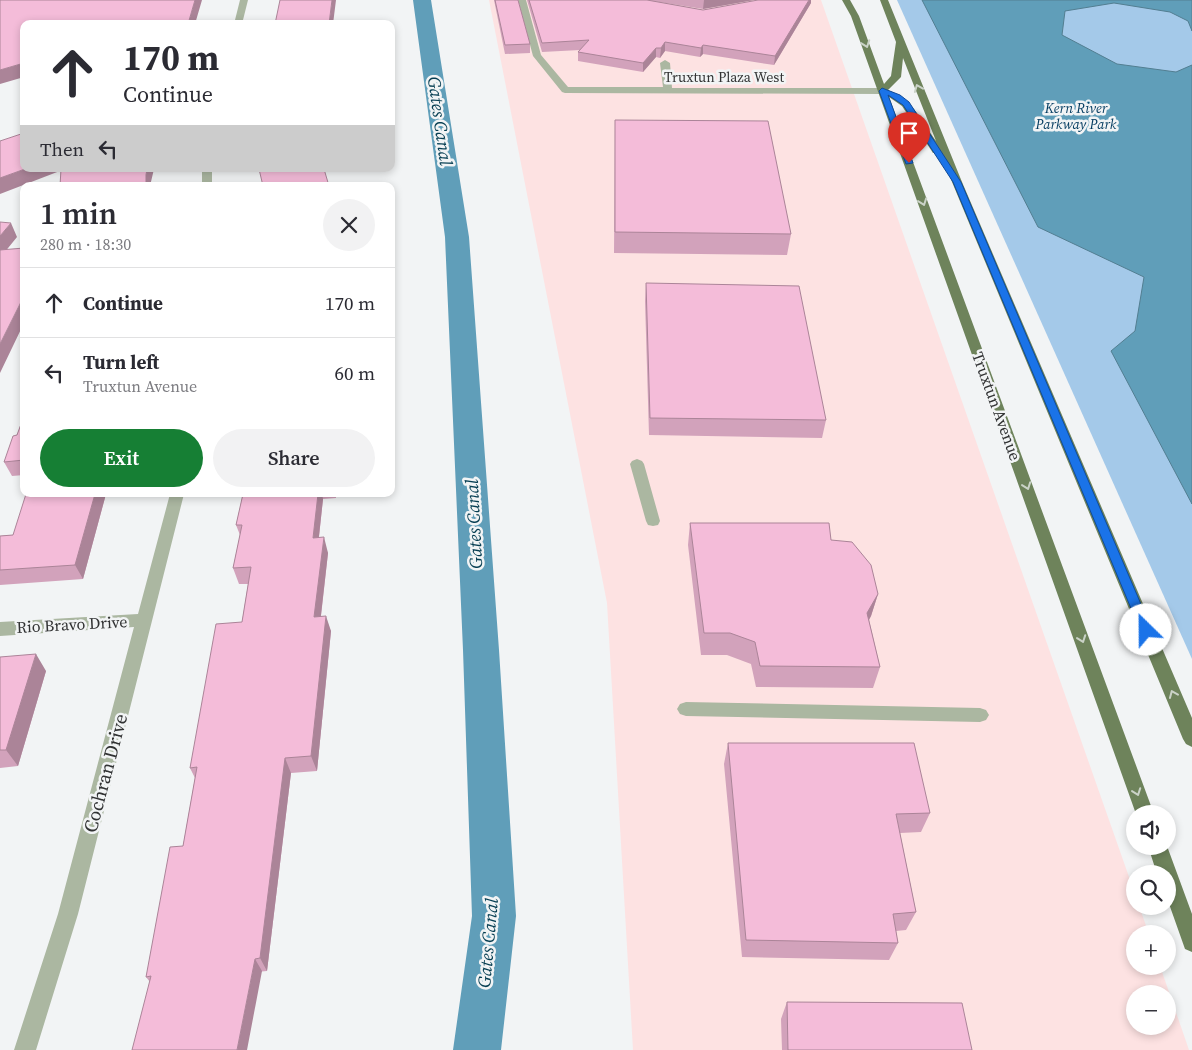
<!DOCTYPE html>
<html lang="en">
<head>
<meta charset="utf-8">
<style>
  :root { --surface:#fff; --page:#f2f2f3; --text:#2b2b33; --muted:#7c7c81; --line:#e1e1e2; --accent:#167f34 }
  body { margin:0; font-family:"Source Serif 4",serif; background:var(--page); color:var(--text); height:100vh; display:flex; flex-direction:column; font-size:19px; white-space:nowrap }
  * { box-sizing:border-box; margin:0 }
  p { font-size:16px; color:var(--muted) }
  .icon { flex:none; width:28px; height:28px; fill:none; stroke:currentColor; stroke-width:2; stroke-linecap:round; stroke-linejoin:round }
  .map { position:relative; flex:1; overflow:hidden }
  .side { position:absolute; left:20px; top:182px; width:375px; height:315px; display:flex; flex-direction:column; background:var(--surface); border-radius:10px; box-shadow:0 2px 8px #0003 }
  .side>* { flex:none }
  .top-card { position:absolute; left:20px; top:20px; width:375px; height:152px; border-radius:10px; box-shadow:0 2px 8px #0003; background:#fff; color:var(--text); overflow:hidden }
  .buttons { position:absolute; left:1126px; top:805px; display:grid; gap:10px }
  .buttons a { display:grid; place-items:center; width:50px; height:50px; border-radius:50%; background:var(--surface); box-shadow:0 2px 8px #0003; font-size:25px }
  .pin { position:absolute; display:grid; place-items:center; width:42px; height:42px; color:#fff; margin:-51px -21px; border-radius:50% 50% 50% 0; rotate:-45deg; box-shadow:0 0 5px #0007 }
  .pin .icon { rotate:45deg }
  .me { position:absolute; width:55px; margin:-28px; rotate:337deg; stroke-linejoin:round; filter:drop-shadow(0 0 4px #0008) }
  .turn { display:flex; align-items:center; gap:18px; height:105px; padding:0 20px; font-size:22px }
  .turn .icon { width:65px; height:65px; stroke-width:2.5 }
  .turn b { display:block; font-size:35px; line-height:42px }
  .then { display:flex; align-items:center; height:48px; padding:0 20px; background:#0003; gap:10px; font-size:19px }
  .round { display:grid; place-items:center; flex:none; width:52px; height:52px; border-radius:26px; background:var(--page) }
  .overview { display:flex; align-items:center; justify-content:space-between; height:85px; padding:0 20px }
  h1 { font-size:30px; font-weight:600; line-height:38px }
  .primary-button { display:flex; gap:10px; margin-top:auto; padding:10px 20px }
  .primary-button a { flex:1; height:58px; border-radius:30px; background:var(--accent); color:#fff; font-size:20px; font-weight:600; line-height:58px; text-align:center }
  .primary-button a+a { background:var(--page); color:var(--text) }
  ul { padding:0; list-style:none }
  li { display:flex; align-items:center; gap:15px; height:70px; padding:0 20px; border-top:1px solid var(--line) }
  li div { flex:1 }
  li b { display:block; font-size:19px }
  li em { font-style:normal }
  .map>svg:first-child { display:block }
  .commercial { fill:#fde2e2; fill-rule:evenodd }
  .green { fill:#a4c9e9 }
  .water { fill:#609eb9; stroke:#527e91 }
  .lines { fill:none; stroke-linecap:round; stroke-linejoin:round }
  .canal { fill:#609eb9; fill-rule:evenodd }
  .minor { fill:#abb7a1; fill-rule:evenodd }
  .major { fill:#6e835b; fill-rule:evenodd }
  .wall { fill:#d2a2bb }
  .shaded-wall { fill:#ab8498 }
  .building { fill:#f4bcd9; stroke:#ab8498 }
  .oneway { stroke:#cad2c7 }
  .route { fill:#1a73e8; stroke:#114b97 }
  .labels { text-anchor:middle; stroke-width:5; stroke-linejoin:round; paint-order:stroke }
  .far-street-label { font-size:14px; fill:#313233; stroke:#f2f4f5 }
  .far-park-label { font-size:14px; font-style:italic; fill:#013a5f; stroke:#f2f4f5 }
  .street-label { font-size:16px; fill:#313233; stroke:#f2f4f5 }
  .water-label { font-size:18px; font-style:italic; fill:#063e52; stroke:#f2f4f5 }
  .near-street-label { font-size:19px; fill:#313233; stroke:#f2f4f5 }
</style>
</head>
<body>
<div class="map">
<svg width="1192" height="1050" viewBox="0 0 1192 1050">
  <rect width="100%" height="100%" fill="#f2f4f5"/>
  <path class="commercial" d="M 489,0 L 821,0 L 1135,894 L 1135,906 L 1139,906 L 1149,934 L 1135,934 L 1135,966 L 1160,966 L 1189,1050 L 633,1050 L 607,603 ZM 1135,994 L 1168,994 L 1168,1026 L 1135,1026 Z"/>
  <path class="green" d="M 897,0 L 1192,0 L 1192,659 Z"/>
  <path class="water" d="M 922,0 L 1192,0 L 1192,31 L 1188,21 L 1170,12 L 1114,3 L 1065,11 L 1062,35 L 1117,64 L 1176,72 L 1192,65 L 1192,504 L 1111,351 L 1135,331 L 1144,277 L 1038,227 Z"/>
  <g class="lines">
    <path class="canal" d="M 413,0 L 431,0 L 469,237 L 499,650 L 516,916 L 501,1050 L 453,1050 L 472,916 L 463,650 L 445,237 Z"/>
    <path class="minor" d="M 240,0 L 248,0 L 242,24 L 234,24 Z
      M 518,0 L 526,0 L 541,55 L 568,87 L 663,87 L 660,63 L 665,60 L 670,63 L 672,88 L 882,88 L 887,91 L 882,94 L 565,93 L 562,92 L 533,56 Z
      M 202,169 L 212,169 L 212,186 L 202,186 Z
      M 637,459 L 642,461 L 644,464 L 660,521 L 658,525 L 653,526 L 648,525 L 646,521 L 630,464 L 632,461 Z
      M 170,494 L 184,494 L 78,914 L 36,1050 L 14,1050 L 58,914 L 134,627 L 0,636 L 0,622 L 138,614 Z
      M 686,702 L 980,708 L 986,710 L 989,715 L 986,720 L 980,722 L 686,716 L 680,714 L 677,709 L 680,704 Z"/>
    <path class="major" d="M 842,0 L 850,0 L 859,16 L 884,84 L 891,76 L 896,42 L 880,0 L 888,0 L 962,182 L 1192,718 L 1192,747 L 1186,744 L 1183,739 L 940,153 L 933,153 L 902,106 L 889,97 L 1154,814 L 1136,814 L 851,16 ZM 903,58 L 936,141 C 921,120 913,100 888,90 L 901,77 Z
      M 1148,846 L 1167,846 L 1192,914 L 1192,952 L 1185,949 L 1168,901 L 1168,874 L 1157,874 Z"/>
  </g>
  <path class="wall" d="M 494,0 L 518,0 L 530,44 L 530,53 L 505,54 Z
    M 527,0 L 754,0 L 703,9 L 653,1 L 703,10 L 811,3 L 774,65 L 703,54 L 700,57 L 665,51 L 660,58 L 656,57 L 643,72 L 578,61 L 578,52 L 580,50 L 542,52 Z
    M 615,120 L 791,234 L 787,255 L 614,253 Z
    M 646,283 L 826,420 L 822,438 L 649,435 L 645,301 Z
    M 24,416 L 24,475 L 12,476 L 4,462 L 17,435 Z
    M 106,494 L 83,579 L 0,585 L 0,536 L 13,535 Z
    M 243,494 L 336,494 L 336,498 L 323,499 L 319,537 L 328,553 L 321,616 L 331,631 L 317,771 L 291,773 L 267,971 L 150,982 L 146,977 L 183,846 L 195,778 L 190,768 L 242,622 L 248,584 L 239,584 L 233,568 L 240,535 L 236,525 Z
    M 690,523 L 831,540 L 878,594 L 871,616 L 869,620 L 880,667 L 873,688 L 756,687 L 751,664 L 727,655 L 701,655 L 688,545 Z
    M 0,657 L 46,671 L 18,766 L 0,768 Z
    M 728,743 L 930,813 L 921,832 L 900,833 L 916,912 L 906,930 L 896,931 L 898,943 L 889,960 L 742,957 L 724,764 Z
    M 787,1002 L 972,1050 L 782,1050 L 781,1019 Z"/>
  <path class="shaded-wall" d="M 195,0 L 202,0 L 195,24 L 188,24 Z
    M 332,0 L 336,0 L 333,24 L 329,24 Z
    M 704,0 L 754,0 L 703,9 Z
    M 809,0 L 811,0 L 811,3 L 774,65 L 775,56 Z
    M 665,42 L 665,51 L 660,58 L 661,48 Z
    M 703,45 L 703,54 L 700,57 L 701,48 Z
    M 656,48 L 656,57 L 643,72 L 643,63 Z
    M 24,63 L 24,77 L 0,84 L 0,70 Z
    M 25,169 L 65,169 L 0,194 L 0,178 Z
    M 147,169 L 154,169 L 150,186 L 146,186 L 146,175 Z
    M 11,223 L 17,237 L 0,258 L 0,236 Z
    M 24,296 L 24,323 L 0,373 L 0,344 Z
    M 95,494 L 106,494 L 83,579 L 75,565 Z
    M 318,494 L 322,494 L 323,499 L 317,554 L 313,538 Z
    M 324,537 L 328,553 L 319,632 L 314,617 Z
    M 878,594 L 871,616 L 861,634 L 867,613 Z
    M 326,616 L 331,631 L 317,771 L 311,756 Z
    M 36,654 L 46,671 L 18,766 L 6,750 Z
    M 285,758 L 291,773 L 267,971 L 260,958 Z
    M 255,959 L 262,971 L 247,1050 L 237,1050 Z"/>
  <path class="building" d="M 0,0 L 195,0 L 188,24 L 24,24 L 24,63 L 0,70 Z
    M 280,0 L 332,0 L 329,24 L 275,24 Z
    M 495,0 L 518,0 L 530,44 L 505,45 Z
    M 529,0 L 647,0 L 703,10 L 758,0 L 809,0 L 775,56 L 703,45 L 701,48 L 665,42 L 661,48 L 656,48 L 643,63 L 578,52 L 589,40 L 542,43 Z
    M 615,120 L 768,121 L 791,234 L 615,232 Z
    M 24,133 L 24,169 L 25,169 L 0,178 L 0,141 Z
    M 61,169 L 147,169 L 146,175 L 146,186 L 60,186 Z
    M 259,169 L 324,169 L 329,186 L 263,186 Z
    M 0,222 L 11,223 L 0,236 Z
    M 24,248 L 24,296 L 0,344 L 0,250 Z
    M 646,283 L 799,286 L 826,420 L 650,418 Z
    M 24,416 L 24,460 L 4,462 L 13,436 L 17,435 Z
    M 26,494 L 95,494 L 75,565 L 0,570 L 0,536 L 13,535 Z
    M 243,494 L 318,494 L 313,538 L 324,537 L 314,617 L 326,616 L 311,756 L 285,758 L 260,958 L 255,959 L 237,1050 L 132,1050 L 151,976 L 146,977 L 170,847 L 183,846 L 197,767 L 190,768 L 216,624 L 242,622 L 251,567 L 233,568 L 242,525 L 236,525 Z
    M 690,523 L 829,523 L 831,540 L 852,542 L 871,565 L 878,594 L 867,613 L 880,667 L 760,666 L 755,642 L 730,633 L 704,633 Z
    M 36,654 L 6,750 L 0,750 L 0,657 Z
    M 728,743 L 914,743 L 930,813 L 896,814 L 916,912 L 893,914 L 898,943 L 746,940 Z
    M 787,1002 L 962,1003 L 972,1050 L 788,1050 Z"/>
  <defs><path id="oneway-chevron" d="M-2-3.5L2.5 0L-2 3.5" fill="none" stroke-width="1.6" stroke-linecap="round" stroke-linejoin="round" transform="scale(1.25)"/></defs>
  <g class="oneway">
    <use href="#oneway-chevron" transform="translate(866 44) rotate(70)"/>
    <use href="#oneway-chevron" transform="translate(918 88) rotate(-112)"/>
    <use href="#oneway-chevron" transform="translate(923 202) rotate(70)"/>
    <use href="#oneway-chevron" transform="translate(1027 486) rotate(70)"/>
    <use href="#oneway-chevron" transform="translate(1082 639) rotate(70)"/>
    <use href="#oneway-chevron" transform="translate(1173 694) rotate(-113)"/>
    <use href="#oneway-chevron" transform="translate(1137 792) rotate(70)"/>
  </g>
  <path class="route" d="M 882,88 L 900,95 L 909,102 L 961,182 L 1152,630 L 1150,633 L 1142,633 L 1140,630 L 953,182 L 903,105 L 888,95 L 913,163 L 906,164 L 879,91 Z"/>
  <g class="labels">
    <g class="far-street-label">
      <text x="724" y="82">Truxtun Plaza West</text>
    </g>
    <g class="far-park-label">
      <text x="1076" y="113">Kern River<tspan x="1076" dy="16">Parkway Park</tspan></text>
    </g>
    <g class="street-label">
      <text transform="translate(997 406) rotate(70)" y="6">Truxtun Avenue</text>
      <text transform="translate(72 624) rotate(-3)" y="6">Rio Bravo Drive</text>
    </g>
    <g class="water-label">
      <text transform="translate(440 121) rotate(82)" y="6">Gates Canal</text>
      <text transform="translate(474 524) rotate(-93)" y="6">Gates Canal</text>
      <text transform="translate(488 943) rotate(-85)" y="6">Gates Canal</text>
    </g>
    <g class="near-street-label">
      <text transform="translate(105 773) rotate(-75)" y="7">Cochran Drive</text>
    </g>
  </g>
</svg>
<div class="buttons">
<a><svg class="icon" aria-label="sound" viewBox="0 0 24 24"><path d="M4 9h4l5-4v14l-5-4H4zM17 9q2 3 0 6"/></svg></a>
<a><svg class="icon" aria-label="search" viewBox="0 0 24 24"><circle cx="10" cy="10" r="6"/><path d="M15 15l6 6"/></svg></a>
<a>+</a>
<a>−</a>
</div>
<div class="pin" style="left:909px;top:163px;background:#d93025"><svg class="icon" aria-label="arrive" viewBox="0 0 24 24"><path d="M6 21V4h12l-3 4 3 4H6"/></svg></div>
<svg class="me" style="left:1146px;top:630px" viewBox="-20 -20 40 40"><circle r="19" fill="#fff"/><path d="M0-13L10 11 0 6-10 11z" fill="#1a73e8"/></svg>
<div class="top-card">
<div class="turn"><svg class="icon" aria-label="ahead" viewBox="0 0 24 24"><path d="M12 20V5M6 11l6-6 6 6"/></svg><div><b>170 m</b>Continue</div></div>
<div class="then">Then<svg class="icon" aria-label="left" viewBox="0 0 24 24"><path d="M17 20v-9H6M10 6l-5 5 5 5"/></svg></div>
</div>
<section class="side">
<div class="overview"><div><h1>1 min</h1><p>280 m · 18:30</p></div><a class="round"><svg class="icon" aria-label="close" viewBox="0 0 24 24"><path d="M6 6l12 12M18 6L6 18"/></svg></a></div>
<ul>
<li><svg class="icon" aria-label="ahead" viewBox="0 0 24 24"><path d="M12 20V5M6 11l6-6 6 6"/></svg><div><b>Continue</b></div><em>170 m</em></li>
<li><svg class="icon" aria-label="left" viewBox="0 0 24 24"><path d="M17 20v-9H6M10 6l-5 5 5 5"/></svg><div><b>Turn left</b><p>Truxtun Avenue</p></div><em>60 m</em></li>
</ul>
<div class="primary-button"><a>Exit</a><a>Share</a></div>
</section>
</div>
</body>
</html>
